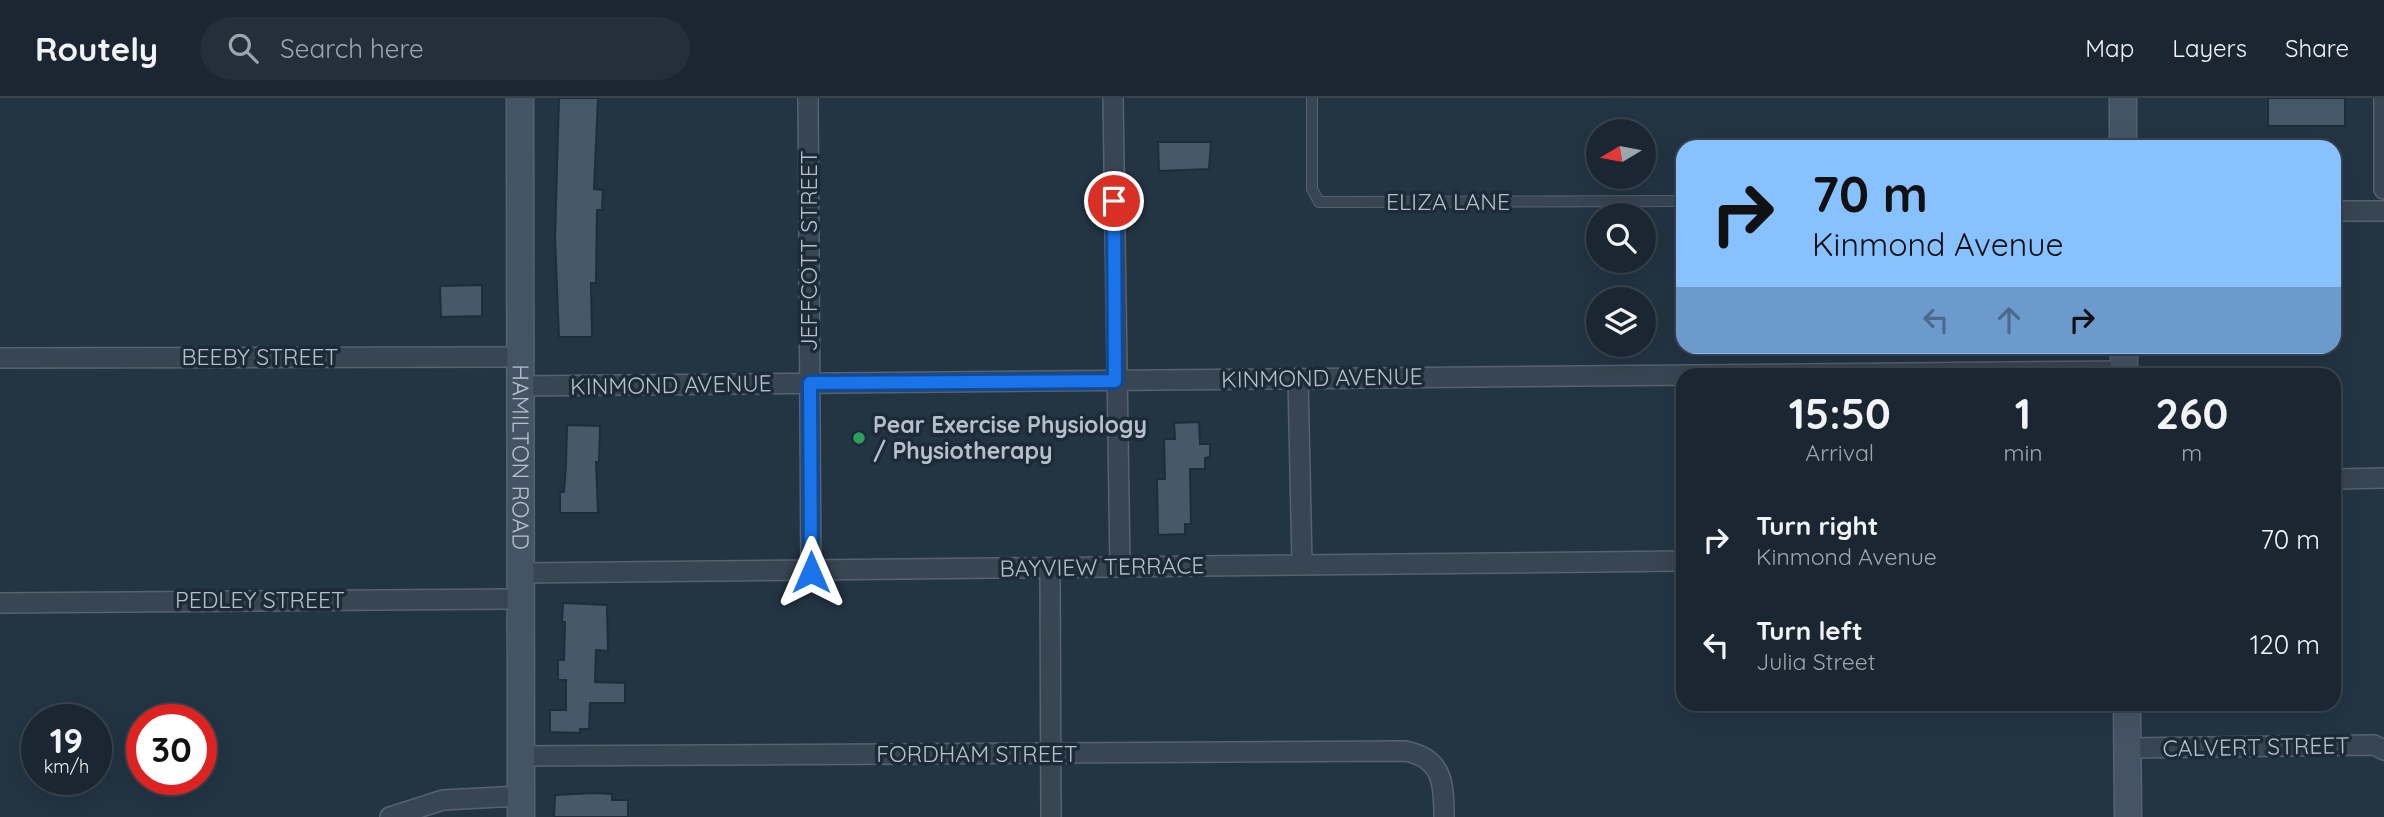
<!DOCTYPE html>
<html lang="en">
<head>
<meta charset="utf-8">
<style>
  :root { --surface:#1a2732; --page:#232f3a; --text:#f1f3f6; --muted:#9fa5ac; --line:#38444d }
  body { margin:0; font-family:Quicksand,sans-serif; background:var(--page); color:var(--text); height:100vh; display:flex; flex-direction:column; font-size:26px; white-space:nowrap }
  * { box-sizing:border-box; margin:0 }
  p { font-size:23px; color:var(--muted) }
  .icon { flex:none; width:38px; height:38px; fill:none; stroke:currentColor; stroke-width:2; stroke-linecap:round; stroke-linejoin:round }
  .map { position:relative; flex:1; overflow:hidden }
  .side { position:absolute; left:1676px; top:270px; width:665px; height:343px; display:flex; flex-direction:column; background:var(--surface); border-radius:21px; box-shadow:0 7px 28px #0002,0 0 0 2px var(--line) }
  .side>* { flex:none }
  .banner { position:absolute; left:1676px; top:42px; width:665px; height:214px; border-radius:21px; box-shadow:0 7px 28px #0002,0 0 0 2px var(--line); background:#87c1ff; color:#111; overflow:hidden }
  .needle { width:46px; rotate:260deg }
  .fabs { position:absolute; left:1586px; top:21px; display:grid; gap:14px }
  .fabs a { display:grid; place-items:center; width:70px; height:70px; border-radius:50%; background:var(--surface); box-shadow:0 7px 28px #0002,0 0 0 2px var(--line); font-size:35px }
  .speed { position:absolute; left:21px; top:606px; display:flex; gap:14px; font-size:35px; font-weight:700; text-align:center }
  .speed>* { display:grid; place-content:center; width:91px; height:91px; border-radius:50%; background:var(--surface); box-shadow:0 7px 28px #0002,0 0 0 2px var(--line); line-height:1 }
  .speed small { font-size:18px; font-weight:400 }
  .speed .limit { border:10px solid #d22; background:#fff; color:#111 }
  .pin { position:absolute; display:grid; place-items:center; width:60px; height:60px; color:#fff; margin:-30px; border:4px solid #fff; border-radius:50%; box-shadow:0 2px 7px #0007 }
  .me { position:absolute; width:77px; margin:-38px; rotate:0deg; stroke-linejoin:round; filter:drop-shadow(0 0 5px #0008) }
  .turn { display:flex; align-items:center; gap:24px; height:147px; padding:0 21px; font-size:32px }
  .turn .icon { width:91px; height:91px; stroke-width:2.5 }
  .turn b { display:block; font-size:49px; line-height:60px }
  .lanes { display:flex; align-items:center; height:66px; padding:0 21px; background:#0003; justify-content:center; gap:35px; direction:ltr }
  .lanes .off { opacity:.35 }
  .eta { display:flex; justify-content:space-evenly; align-items:center; height:119px; text-align:center }
  .eta b { font-size:42px; font-weight:700; line-height:49px }
  ul { padding:0; list-style:none }
  li { display:flex; align-items:center; gap:21px; height:105px; padding:0 21px }
  li div { flex:1 }
  li b { display:block; font-size:26px }
  li em { font-style:normal }
  header { display:flex; align-items:center; gap:42px; box-sizing:border-box; height:98px; padding:0 35px; background:var(--surface); border-bottom:2px solid var(--line) }
  header strong { font-size:33px }
  nav { display:flex; gap:38px; margin-inline-start:auto; font-size:24px }
  .search { width:490px; height:63px; background:var(--page); display:flex; align-items:center; gap:18px; box-sizing:border-box; padding:0 24px; border-radius:38px; color:var(--muted); font-size:26px }
  .map>svg:first-child { display:block }
  .building { fill:#475869; stroke:#1f2c39; stroke-width:2 }
  .lines { fill:none; stroke-linecap:round; stroke-linejoin:round }
  .lane-casing { stroke:#56636f; stroke-width:12 }
  .street-casing { stroke:#56636f; stroke-width:22 }
  .secondary-casing { stroke:#56636f; stroke-width:29 }
  .lane { stroke:#384552; stroke-width:10 }
  .street { stroke:#384552; stroke-width:19 }
  .secondary { stroke:#455465; stroke-width:26 }
  .route-casing { stroke:#114b97; stroke-width:18 }
  .route { stroke:#1a73e8; stroke-width:12 }
  .leisure-dot { fill:#2e9e5b; stroke:#1d2a37; stroke-width:2.5 }
  .labels { text-anchor:middle; stroke-width:7; stroke-linejoin:round; paint-order:stroke }
  .street-label { font-size:23px; fill:#b5c0cc; stroke:#1d2a37 }
  .poi-label { font-size:23px; font-weight:bold; fill:#b5c0cc; stroke:#1d2a37; text-anchor:start }
</style>
</head>
<body>
<header>
<strong>Routely</strong>
<div class="search"><svg class="icon" aria-label="search" viewBox="0 0 24 24"><circle cx="10" cy="10" r="6"/><path d="M15 15l6 6"/></svg>Search here</div>
<nav><a>Map</a><a>Layers</a><a>Share</a></nav>
</header>
<div class="map">
<svg width="2384" height="719" viewBox="0 0 2384 719">
  <rect width="100%" height="100%" fill="#233443"/>
  <path class="building" d="M 559,0 L 598,0 L 594,91 L 603,92 L 602,112 L 597,112 L 596,185 L 591,185 L 592,239 L 559,239 L 555,140 Z
    M 2268,0 L 2345,0 L 2345,28 L 2268,28 Z
    M 1158,44 L 1211,44 L 1209,71 L 1159,73 Z
    M 482,187 L 482,218 L 441,219 L 440,188 Z
    M 1199,324 L 1200,346 L 1210,346 L 1210,359 L 1205,360 L 1205,371 L 1190,371 L 1191,426 L 1185,426 L 1185,436 L 1158,437 L 1157,381 L 1165,381 L 1164,341 L 1175,341 L 1174,325 Z
    M 567,327 L 600,328 L 599,364 L 596,364 L 598,415 L 560,415 L 560,394 L 564,394 L 566,367 Z
    M 563,505 L 607,507 L 608,553 L 596,552 L 595,584 L 625,585 L 625,605 L 590,605 L 589,631 L 580,631 L 580,635 L 550,634 L 550,612 L 566,612 L 566,582 L 558,582 L 558,562 L 564,562 L 565,524 L 562,524 Z
    M 594,695 L 612,696 L 612,702 L 628,702 L 628,719 L 554,719 L 555,697 Z"/>
  <g class="lines">
    <defs>
      <path id="lane" d="M 1312,0 L 1312,91 L 1319,104 L 1684,103"/>
      <path id="street" d="M 808,0 L 811,474
        M 1113,0 L 1120,469
        M 2384,0 L 2384,91
        M 2334,113 L 2384,113
        M 0,260 L 519,259
        M 1298,280 L 1302,466
        M 519,288 L 2124,273
        M 2334,381 L 2384,380
        M 1050,470 L 1051,719
        M 521,475 L 1684,463
        M 0,505 L 521,501
        M 2127,650 L 2374,647 L 2384,652
        M 521,658 L 1405,653 C 1443,660 1444,686 1444,719
        M 390,719 L 443,702 L 521,698"/>
      <g id="secondary">
        <path id="s1" d="M 520,0 L 521,719"/>
        <path d="M 2123,0 L 2123,49"/>
        <path d="M 2124,248 L 2124,276"/>
        <path d="M 2127,606 L 2128,719"/>
      </g>
    </defs>
    <use href="#lane" class="lane-casing"/>
    <use href="#street" class="street-casing"/>
    <use href="#secondary" class="secondary-casing"/>
    <use href="#lane" class="lane"/>
    <use href="#street" class="street"/>
    <use href="#secondary" class="secondary"/>
  </g>
  <g class="lines">
    <defs>
      <path id="route" d="M 811,474 L 810,285 L 1115,283 L 1114,103"/>
    </defs>
    <use href="#route" class="route-casing"/>
    <use href="#route" class="route"/>
  </g>
  <circle class="leisure-dot" cx="859" cy="340" r="7"/>
  <g class="labels">
    <g class="street-label">
      <text x="1448" y="112">ELIZA LANE</text>
      <text transform="translate(809 153) rotate(-90)" y="8">JEFFCOTT STREET</text>
      <text x="260" y="267">BEEBY STREET</text>
      <text transform="translate(1322 280) rotate(-1)" y="8">KINMOND AVENUE</text>
      <text transform="translate(671 287) rotate(-1)" y="8">KINMOND AVENUE</text>
      <text dy="8" stroke="none"><textPath href="#s1" startOffset="359">HAMILTON ROAD</textPath></text>
      <text transform="translate(1102 469) rotate(-1)" y="8">BAYVIEW TERRACE</text>
      <text x="260" y="510">PEDLEY STREET</text>
      <text transform="translate(2256 649) rotate(-1)" y="8">CALVERT STREET</text>
      <text x="977" y="664">FORDHAM STREET</text>
    </g>
    <g class="poi-label">
      <text x="873" y="335">Pear Exercise Physiology<tspan x="873" dy="26">/ Physiotherapy</tspan></text>
    </g>
  </g>
</svg>
<div class="fabs">
<a><svg class="needle" viewBox="-14 -14 28 28"><path d="M0-13l5 13h-10z" fill="#e53935"/><path d="M0 13l5-13h-10z" fill="#9fa5ac"/></svg></a>
<a><svg class="icon" aria-label="search" viewBox="0 0 24 24"><circle cx="10" cy="10" r="6"/><path d="M15 15l6 6"/></svg></a>
<a><svg class="icon" aria-label="layers" viewBox="0 0 24 24"><path d="M12 4l9 5-9 5-9-5zM3 14l9 5 9-5"/></svg></a>
</div>
<div class="speed"><div>19<small>km/h</small></div><div class="limit">30</div></div>
<div class="pin" style="left:1114px;top:103px;background:#d93025"><svg class="icon" aria-label="arrive" viewBox="0 0 24 24"><path d="M6 21V4h12l-3 4 3 4H6"/></svg></div>
<svg class="me" style="left:811px;top:474px" viewBox="-20 -20 40 40"><path d="M0-17L14 15 0 8-14 15z" fill="#1a73e8" stroke="#fff" stroke-width="4"/></svg>
<div class="banner">
<div class="turn"><svg class="icon" aria-label="right" viewBox="0 0 24 24"><path d="M7 20v-9h11M14 6l5 5-5 5"/></svg><div><b>70 m</b>Kinmond Avenue</div></div>
<div class="lanes"><svg class="icon off" aria-label="left" viewBox="0 0 24 24"><path d="M17 20v-9H6M10 6l-5 5 5 5"/></svg><svg class="icon off" aria-label="ahead" viewBox="0 0 24 24"><path d="M12 20V5M6 11l6-6 6 6"/></svg><svg class="icon" aria-label="right" viewBox="0 0 24 24"><path d="M7 20v-9h11M14 6l5 5-5 5"/></svg></div>
</div>
<section class="side">
<div class="eta">
<div><b>15:50</b><p>Arrival</p></div>
<div><b>1</b><p>min</p></div>
<div><b>260</b><p>m</p></div>
</div>
<ul>
<li><svg class="icon" aria-label="right" viewBox="0 0 24 24"><path d="M7 20v-9h11M14 6l5 5-5 5"/></svg><div><b>Turn right</b><p>Kinmond Avenue</p></div><em>70 m</em></li>
<li><svg class="icon" aria-label="left" viewBox="0 0 24 24"><path d="M17 20v-9H6M10 6l-5 5 5 5"/></svg><div><b>Turn left</b><p>Julia Street</p></div><em>120 m</em></li>
</ul>
</section>
</div>
</body>
</html>
